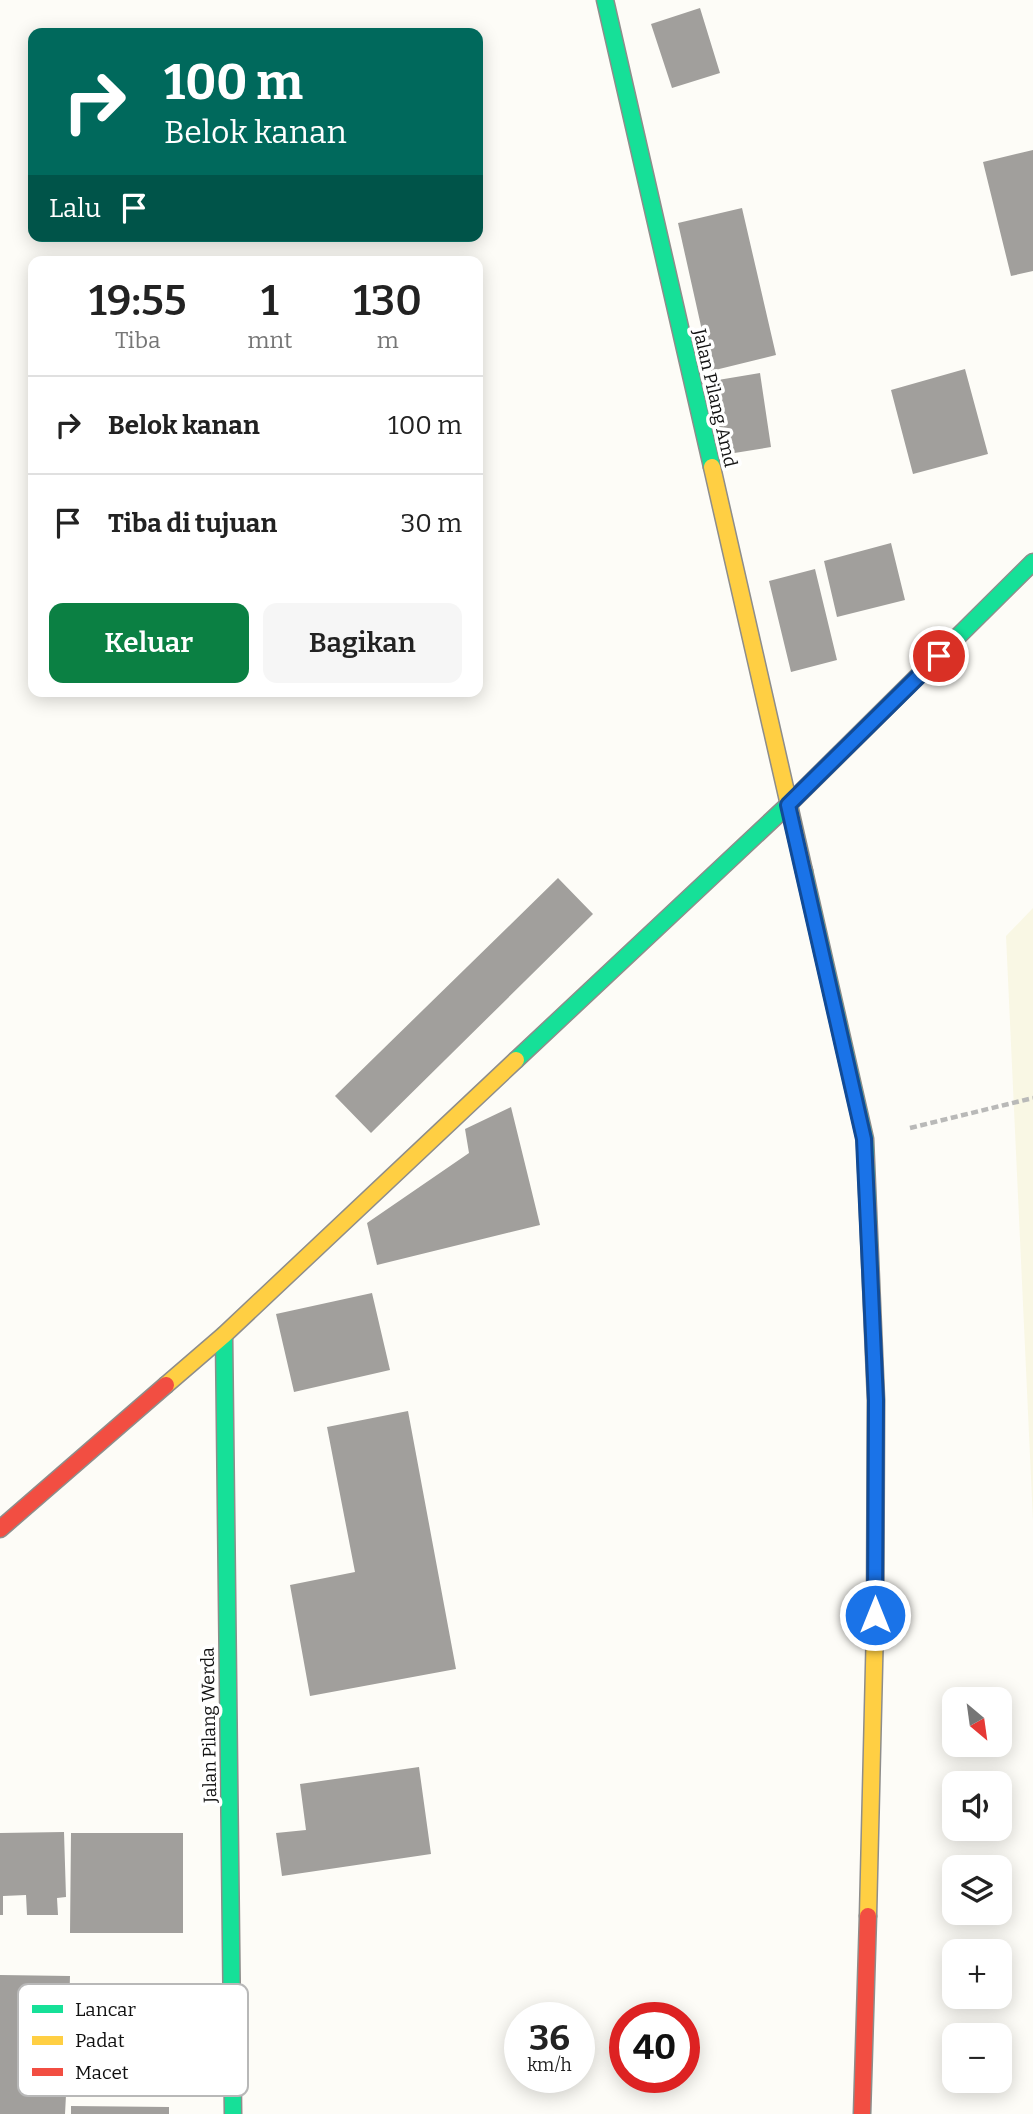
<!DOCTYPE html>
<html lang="id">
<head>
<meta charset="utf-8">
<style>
  :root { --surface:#fff; --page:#f6f6f6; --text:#222; --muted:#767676; --line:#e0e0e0; --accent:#0b8043 }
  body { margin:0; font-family:Bitter,serif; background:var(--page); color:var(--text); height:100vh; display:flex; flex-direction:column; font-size:26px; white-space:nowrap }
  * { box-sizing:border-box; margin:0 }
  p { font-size:23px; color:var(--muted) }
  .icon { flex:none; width:38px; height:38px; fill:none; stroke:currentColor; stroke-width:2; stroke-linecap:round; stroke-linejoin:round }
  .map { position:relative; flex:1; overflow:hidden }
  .details { position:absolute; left:28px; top:256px; width:455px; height:441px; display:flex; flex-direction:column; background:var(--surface); border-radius:14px; box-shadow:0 4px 18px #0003 }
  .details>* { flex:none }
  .banner { position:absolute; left:28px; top:28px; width:455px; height:214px; border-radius:14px; box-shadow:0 4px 18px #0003; background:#00695c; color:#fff; overflow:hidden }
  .needle { width:46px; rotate:151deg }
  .buttons { position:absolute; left:942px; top:1687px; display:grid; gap:14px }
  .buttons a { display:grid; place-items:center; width:70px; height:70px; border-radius:14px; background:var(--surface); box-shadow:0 4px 18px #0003; font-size:35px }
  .speed { position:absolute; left:504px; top:2002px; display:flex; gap:14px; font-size:35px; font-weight:700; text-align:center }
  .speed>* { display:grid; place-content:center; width:91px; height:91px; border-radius:50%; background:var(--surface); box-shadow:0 4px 18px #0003; line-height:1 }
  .speed small { font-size:18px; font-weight:400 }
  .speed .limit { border:10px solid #d22; background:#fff; color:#111 }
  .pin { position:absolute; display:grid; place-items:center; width:60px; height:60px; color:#fff; margin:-30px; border:4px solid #fff; border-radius:50%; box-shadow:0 2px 7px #0007 }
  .me { position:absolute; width:77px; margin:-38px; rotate:0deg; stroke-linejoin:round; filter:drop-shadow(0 0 5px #0008) }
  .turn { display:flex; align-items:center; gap:24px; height:147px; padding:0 21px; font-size:32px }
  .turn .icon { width:91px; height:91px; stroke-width:2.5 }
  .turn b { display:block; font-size:49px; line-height:60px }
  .then { display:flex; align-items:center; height:66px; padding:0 21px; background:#0003; gap:14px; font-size:26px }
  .eta { display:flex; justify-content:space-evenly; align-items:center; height:119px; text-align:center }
  .eta b { font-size:42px; font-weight:600; line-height:49px }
  .primary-button { display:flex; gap:14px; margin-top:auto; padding:14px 21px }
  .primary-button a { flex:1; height:80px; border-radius:14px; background:var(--accent); color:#fff; font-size:28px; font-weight:600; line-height:80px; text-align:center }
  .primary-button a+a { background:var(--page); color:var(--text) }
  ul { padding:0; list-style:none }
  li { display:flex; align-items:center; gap:21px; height:98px; padding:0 21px; border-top:2px solid var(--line) }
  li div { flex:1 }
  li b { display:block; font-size:26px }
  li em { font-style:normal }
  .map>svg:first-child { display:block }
  .farmland { fill:#f9f7e4 }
  .building { fill:#a19f9c }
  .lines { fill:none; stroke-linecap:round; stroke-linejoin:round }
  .fast-casing { stroke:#8e8d8b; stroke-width:19 }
  .slow-casing { stroke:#8e8d8b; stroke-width:19 }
  .jam-casing { stroke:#8e8d8b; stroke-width:19 }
  .path { stroke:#b9b9b8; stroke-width:4.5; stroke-dasharray:7 3.5; stroke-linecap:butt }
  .fast { stroke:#16e098; stroke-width:16 }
  .slow { stroke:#ffcf43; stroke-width:16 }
  .jam { stroke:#f24e42; stroke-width:16 }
  .route-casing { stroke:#114b97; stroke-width:18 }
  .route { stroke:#1a73e8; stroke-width:12 }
  .labels { text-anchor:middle; stroke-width:7; stroke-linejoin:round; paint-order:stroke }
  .street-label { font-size:18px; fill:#111; stroke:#fff }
  .key { fill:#fff; stroke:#b8b8b8; stroke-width:2 }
  .key-label { font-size:19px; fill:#111 }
</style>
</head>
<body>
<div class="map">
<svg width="1033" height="2114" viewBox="0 0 1033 2114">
  <rect width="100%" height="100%" fill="#fdfcf7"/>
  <path class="farmland" d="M 1033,908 L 1033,1521 L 1006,936 Z"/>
  <path class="building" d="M 700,8 L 720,73 L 672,88 L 651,24 Z
    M 1033,150 L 1033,271 L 1011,276 L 983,162 Z
    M 742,208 L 776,355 L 711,371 L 678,223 Z
    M 965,369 L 988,454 L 913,474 L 891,390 Z
    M 760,373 L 771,447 L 722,455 L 712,381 Z
    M 891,543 L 905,600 L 837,617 L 824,561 Z
    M 815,569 L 837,660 L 791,672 L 769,581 Z
    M 558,878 L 593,914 L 371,1133 L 335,1096 Z
    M 511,1107 L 540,1225 L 377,1265 L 367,1223 L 469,1153 L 465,1129 Z
    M 372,1293 L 390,1370 L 294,1392 L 276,1314 Z
    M 408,1411 L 456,1669 L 310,1696 L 290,1585 L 355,1572 L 327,1427 Z
    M 419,1767 L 431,1854 L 282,1876 L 276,1833 L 306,1830 L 300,1784 Z
    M 64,1832 L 66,1897 L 57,1898 L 58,1915 L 27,1915 L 26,1895 L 3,1896 L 3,1915 L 0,1915 L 0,1833 Z
    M 71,1833 L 183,1833 L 183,1933 L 70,1933 Z
    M 0,1975 L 70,1976 L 69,2009 L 184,2011 L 182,2097 L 66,2095 L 65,2114 L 0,2114 Z
    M 71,2106 L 169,2107 L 169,2114 L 71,2114 Z"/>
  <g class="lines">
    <defs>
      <path id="fast" d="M 605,0 L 712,467
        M 804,871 L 865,1139 L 876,1400 L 875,1625
        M 516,1060 L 788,805 L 1033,562
        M 224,1335 L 233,2114"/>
      <path id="slow" d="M 712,467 L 804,871
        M 166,1385 L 224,1335 L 516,1060
        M 868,1916 L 875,1625"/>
      <path id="jam" d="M 0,1529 L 166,1385
        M 862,2114 L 868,1916"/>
    </defs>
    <use href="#fast" class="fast-casing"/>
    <use href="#slow" class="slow-casing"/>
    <use href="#jam" class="jam-casing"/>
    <path class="path" d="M 910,1128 L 1033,1098"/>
    <use href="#fast" class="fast"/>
    <use href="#slow" class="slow"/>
    <use href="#jam" class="jam"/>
  </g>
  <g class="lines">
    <defs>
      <path id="route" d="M 875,1615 L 876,1400 L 864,1139 L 788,805 L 939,656"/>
    </defs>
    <use href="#route" class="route-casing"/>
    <use href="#route" class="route"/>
  </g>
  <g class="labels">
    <g class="street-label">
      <text transform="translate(715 398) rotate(77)" y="6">Jalan Pilang Amd</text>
      <text transform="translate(209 1725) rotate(-91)" y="6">Jalan Pilang Werda</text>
    </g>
  </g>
  <rect x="18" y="1984" width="230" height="112" rx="10" class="key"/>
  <rect x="32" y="2005" width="31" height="8" fill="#16e098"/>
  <rect x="32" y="2036" width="31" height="9" fill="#ffcf43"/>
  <rect x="32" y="2068" width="31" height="8" fill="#f24e42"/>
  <g class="key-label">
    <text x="75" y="2016">Lancar</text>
    <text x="75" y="2047">Padat</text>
    <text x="75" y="2079">Macet</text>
  </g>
</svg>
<div class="buttons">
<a><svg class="needle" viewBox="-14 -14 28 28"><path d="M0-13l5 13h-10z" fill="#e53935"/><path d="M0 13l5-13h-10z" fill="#767676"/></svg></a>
<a><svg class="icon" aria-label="sound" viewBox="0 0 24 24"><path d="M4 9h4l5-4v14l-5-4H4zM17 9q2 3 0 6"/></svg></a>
<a><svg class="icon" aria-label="layers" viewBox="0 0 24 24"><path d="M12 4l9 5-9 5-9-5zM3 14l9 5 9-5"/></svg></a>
<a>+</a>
<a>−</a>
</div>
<div class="speed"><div>36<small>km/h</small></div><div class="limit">40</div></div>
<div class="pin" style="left:939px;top:656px;background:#d93025"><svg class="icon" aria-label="arrive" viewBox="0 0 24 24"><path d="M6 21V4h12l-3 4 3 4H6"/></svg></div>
<svg class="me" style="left:875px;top:1615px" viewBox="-20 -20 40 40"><circle r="17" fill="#1a73e8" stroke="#fff" stroke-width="3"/><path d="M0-11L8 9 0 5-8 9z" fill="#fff"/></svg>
<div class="banner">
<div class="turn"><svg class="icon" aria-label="right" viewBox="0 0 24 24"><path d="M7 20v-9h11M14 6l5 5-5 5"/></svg><div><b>100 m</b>Belok kanan</div></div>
<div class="then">Lalu<svg class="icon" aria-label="arrive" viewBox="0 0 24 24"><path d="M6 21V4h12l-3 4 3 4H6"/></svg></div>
</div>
<section class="details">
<div class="eta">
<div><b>19:55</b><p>Tiba</p></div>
<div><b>1</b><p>mnt</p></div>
<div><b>130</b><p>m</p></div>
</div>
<ul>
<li><svg class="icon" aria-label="right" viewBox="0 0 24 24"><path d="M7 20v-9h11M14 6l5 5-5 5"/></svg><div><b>Belok kanan</b></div><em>100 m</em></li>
<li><svg class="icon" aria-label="arrive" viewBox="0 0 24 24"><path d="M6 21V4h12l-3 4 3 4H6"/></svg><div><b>Tiba di tujuan</b></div><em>30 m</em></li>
</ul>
<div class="primary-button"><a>Keluar</a><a>Bagikan</a></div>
</section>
</div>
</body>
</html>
